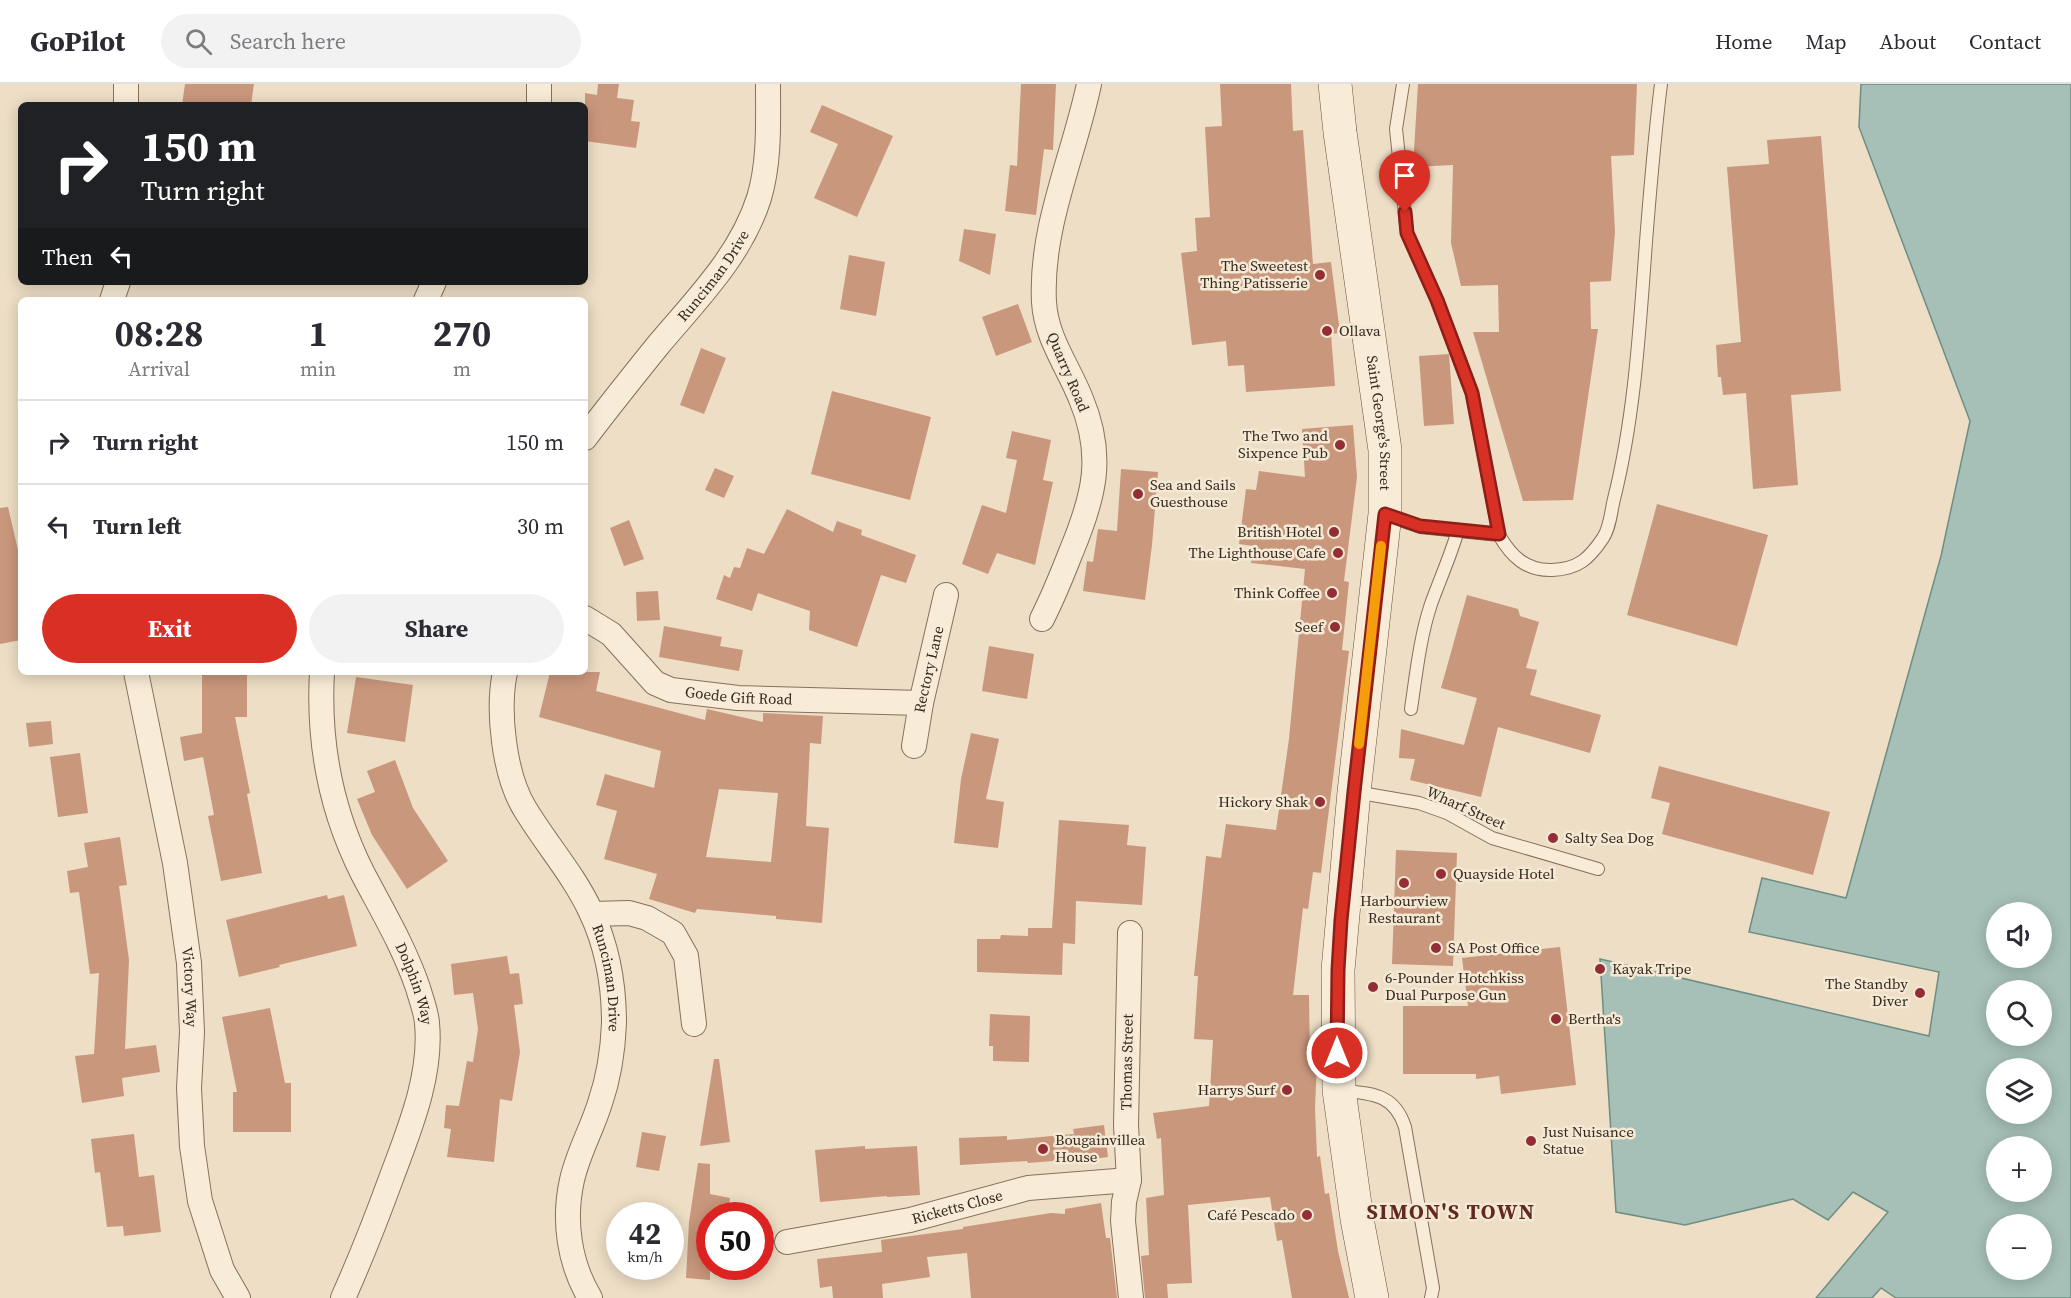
<!DOCTYPE html>
<html lang="en">
<head>
<meta charset="utf-8">
<style>
  :root { --surface:#fff; --page:#f2f2f3; --text:#2b2b33; --muted:#7c7c81; --line:#e1e1e2; --accent:#d93025 }
  body { margin:0; font-family:"Source Serif 4",serif; background:var(--page); color:var(--text); height:100vh; display:flex; flex-direction:column; font-size:22px; white-space:nowrap }
  * { box-sizing:border-box; margin:0 }
  p { font-size:20px; color:var(--muted) }
  .icon { flex:none; width:33px; height:33px; fill:none; stroke:currentColor; stroke-width:2; stroke-linecap:round; stroke-linejoin:round }
  .map { position:relative; flex:1; overflow:hidden }
  .details { position:absolute; left:18px; top:213px; width:570px; height:378px; display:flex; flex-direction:column; background:var(--surface); border-radius:9px; box-shadow:0 3px 15px #0003 }
  .details>* { flex:none }
  .hud { position:absolute; left:18px; top:18px; width:570px; height:183px; border-radius:9px; box-shadow:0 3px 15px #0003; background:#202124; color:#fff; overflow:hidden }
  .controls { position:absolute; left:1986px; top:818px; display:grid; gap:12px }
  .controls a { display:grid; place-items:center; width:66px; height:66px; border-radius:50%; background:var(--surface); box-shadow:0 3px 15px #0003; font-size:30px }
  .speed { position:absolute; left:606px; top:1118px; display:flex; gap:12px; font-size:30px; font-weight:700; text-align:center }
  .speed>* { display:grid; place-content:center; width:78px; height:78px; border-radius:50%; background:var(--surface); box-shadow:0 3px 15px #0003; line-height:1 }
  .speed small { font-size:15px; font-weight:400 }
  .speed .limit { border:9px solid #d22; background:#fff; color:#111 }
  .pin { position:absolute; display:grid; place-items:center; width:51px; height:51px; color:#fff; margin:-62px -26px; border-radius:50% 50% 50% 0; rotate:-45deg; box-shadow:0 0 6px #0007 }
  .pin .icon { rotate:45deg }
  .me { position:absolute; width:66px; margin:-33px; rotate:0deg; stroke-linejoin:round; filter:drop-shadow(0 0 4px #0008) }
  .turn { display:flex; align-items:center; gap:21px; height:126px; padding:0 24px; font-size:27px }
  .turn .icon { width:78px; height:78px; stroke-width:2.5 }
  .turn b { display:block; font-size:42px; line-height:51px }
  .then { display:flex; align-items:center; height:57px; padding:0 24px; background:#0003; gap:12px; font-size:22px }
  .eta { display:flex; justify-content:space-evenly; align-items:center; height:102px; text-align:center }
  .eta b { font-size:36px; font-weight:700; line-height:42px }
  .action { display:flex; gap:12px; margin-top:auto; padding:12px 24px }
  .action a { flex:1; height:69px; border-radius:36px; background:var(--accent); color:#fff; font-size:24px; font-weight:700; line-height:69px; text-align:center }
  .action a+a { background:var(--page); color:var(--text) }
  ul { padding:0; list-style:none }
  li { display:flex; align-items:center; gap:18px; height:84px; padding:0 24px; border-top:2px solid var(--line) }
  li div { flex:1 }
  li b { display:block; font-size:22px }
  li em { font-style:normal }
  header { display:flex; align-items:center; gap:36px; box-sizing:border-box; height:84px; padding:0 30px; background:var(--surface); border-bottom:2px solid var(--line) }
  header strong { font-size:28px }
  nav { display:flex; gap:33px; margin-inline-start:auto; font-size:21px }
  .search { width:420px; height:54px; background:var(--page); display:flex; align-items:center; gap:15px; box-sizing:border-box; padding:0 21px; border-radius:33px; color:var(--muted); font-size:22px }
  .map>svg:first-child { display:block }
  .water { fill:#a6c0b7; stroke:#6d8e84; stroke-width:1.5; fill-rule:evenodd }
  .building { fill:#c9977c; fill-rule:evenodd }
  .lines { fill:none; stroke-linecap:round; stroke-linejoin:round }
  .service-casing { stroke:#87705c; stroke-width:14 }
  .minor-casing { stroke:#87705c; stroke-width:26 }
  .secondary-casing { stroke:#69513f; stroke-width:34 }
  .service { stroke:#f8ecd8; stroke-width:12 }
  .minor { stroke:#f8ecd8; stroke-width:24 }
  .secondary { stroke:#f8ecd8; stroke-width:33 }
  .route-casing { stroke:#8d1f18; stroke-width:15 }
  .route { stroke:#d93025; stroke-width:10 }
  .slow { stroke:#f59e0b; stroke-width:10 }
  .poi-dot { fill:#942e36; stroke:#f4e9d4; stroke-width:2 }
  .labels { text-anchor:middle; stroke-width:5; stroke-linejoin:round; paint-order:stroke }
  .poi-label { font-size:15px; fill:#38291f; stroke:#f4e9d4; text-anchor:end }
  .street-label { font-size:15px; fill:#38291f; stroke:#f4e9d4 }
  .district-label { font-size:21px; font-weight:bold; letter-spacing:1.5px; fill:#632920; stroke:#f4e9d4 }
</style>
</head>
<body>
<header>
<strong>GoPilot</strong>
<div class="search"><svg class="icon" aria-label="search" viewBox="0 0 24 24"><circle cx="10" cy="10" r="6"/><path d="M15 15l6 6"/></svg>Search here</div>
<nav><a>Home</a><a>Map</a><a>About</a><a>Contact</a></nav>
</header>
<div class="map">
<svg width="2071" height="1214" viewBox="0 0 2071 1214">
  <rect width="100%" height="100%" fill="#eddec5"/>
  <path class="water" d="M 1861,0 L 2071,0 L 2071,1214 L 1896,1214 L 1881,1204 L 1872,1214 L 1816,1214 L 1888,1128 L 1853,1108 L 1828,1136 L 1793,1115 L 1685,1141 L 1616,1128 L 1600,875 L 1929,952 L 1939,888 L 1749,848 L 1762,794 L 1846,814 L 1941,472 L 1970,337 L 1859,43 ZM 1996,828 L 2042,828 L 2042,873 L 1996,873 ZM 1996,906 L 2042,906 L 2042,951 L 1996,951 ZM 1996,984 L 2042,984 L 2042,1029 L 1996,1029 ZM 1996,1062 L 2042,1062 L 2042,1107 L 1996,1107 ZM 1996,1140 L 2042,1140 L 2042,1185 L 1996,1185 Z"/>
  <path class="building" d="M 185,0 L 254,0 L 251,21 L 182,21 Z
    M 598,0 L 619,0 L 617,14 L 634,16 L 631,37 L 640,38 L 636,64 L 585,57 L 585,9 L 597,11 Z
    M 1021,0 L 1056,0 L 1053,66 L 1044,65 L 1036,131 L 1005,127 L 1010,81 L 1017,82 Z
    M 1220,0 L 1291,0 L 1293,47 L 1303,46 L 1313,180 L 1331,178 L 1340,249 L 1331,250 L 1335,302 L 1246,308 L 1244,281 L 1228,282 L 1226,257 L 1192,261 L 1181,169 L 1197,167 L 1195,134 L 1210,133 L 1205,43 L 1222,42 Z
    M 1418,0 L 1637,0 L 1634,71 L 1611,72 L 1615,148 L 1611,197 L 1590,198 L 1591,245 L 1598,245 L 1573,416 L 1523,417 L 1473,248 L 1499,248 L 1498,201 L 1461,202 L 1451,159 L 1453,81 L 1413,83 Z
    M 822,21 L 893,52 L 857,133 L 814,114 L 838,60 L 810,48 Z
    M 1821,52 L 1841,307 L 1791,311 L 1798,401 L 1753,405 L 1746,309 L 1723,311 L 1721,293 L 1718,293 L 1716,261 L 1741,258 L 1727,83 L 1769,80 L 1767,56 Z
    M 964,145 L 996,150 L 990,191 L 959,177 Z
    M 849,171 L 885,178 L 876,232 L 840,225 Z
    M 1018,220 L 1032,258 L 996,272 L 982,233 Z
    M 701,264 L 726,274 L 704,330 L 680,321 Z
    M 1449,270 L 1454,340 L 1424,342 L 1419,272 Z
    M 832,307 L 931,333 L 910,416 L 811,390 Z
    M 1353,341 L 1357,393 L 1344,497 L 1349,498 L 1342,566 L 1349,567 L 1321,789 L 1313,788 L 1308,825 L 1303,824 L 1293,911 L 1309,911 L 1310,978 L 1317,979 L 1315,1024 L 1317,1073 L 1320,1072 L 1325,1110 L 1329,1109 L 1338,1167 L 1349,1214 L 1292,1214 L 1282,1156 L 1277,1157 L 1270,1113 L 1188,1121 L 1192,1199 L 1167,1200 L 1168,1214 L 1145,1214 L 1141,1172 L 1149,1171 L 1146,1114 L 1164,1111 L 1161,1054 L 1157,1055 L 1153,1029 L 1209,1022 L 1213,956 L 1194,955 L 1198,892 L 1194,892 L 1206,772 L 1221,774 L 1226,740 L 1276,746 L 1289,655 L 1305,485 L 1251,479 L 1253,462 L 1239,460 L 1246,405 L 1256,406 L 1259,387 L 1305,393 L 1302,345 Z
    M 1012,347 L 1051,356 L 1043,396 L 1053,398 L 1035,481 L 997,469 L 988,490 L 962,480 L 982,421 L 1006,429 L 1017,376 L 1006,374 Z
    M 715,384 L 734,392 L 724,414 L 705,406 Z
    M 1121,385 L 1158,388 L 1152,461 L 1145,516 L 1083,507 L 1087,477 L 1093,478 L 1098,445 L 1117,447 Z
    M 1657,420 L 1768,451 L 1737,562 L 1627,531 Z
    M 8,423 L 21,479 L 21,556 L 0,560 L 0,424 Z
    M 787,425 L 833,448 L 837,437 L 862,446 L 861,451 L 916,471 L 906,499 L 881,491 L 857,563 L 809,546 L 810,527 L 758,509 L 752,527 L 716,515 L 724,491 L 730,494 L 734,483 L 740,484 L 747,464 L 764,470 Z
    M 629,436 L 644,475 L 624,482 L 610,444 Z
    M 658,507 L 660,536 L 637,537 L 636,508 Z
    M 1467,511 L 1518,525 L 1520,532 L 1539,538 L 1526,584 L 1537,586 L 1530,611 L 1601,631 L 1590,669 L 1498,643 L 1481,713 L 1410,696 L 1415,675 L 1399,674 L 1401,645 L 1464,661 L 1477,614 L 1441,604 Z
    M 664,542 L 722,553 L 720,562 L 743,566 L 739,587 L 659,573 Z
    M 989,562 L 1034,570 L 1027,615 L 982,607 Z
    M 202,588 L 247,588 L 247,633 L 235,633 L 250,709 L 247,710 L 262,789 L 221,797 L 208,732 L 214,731 L 203,673 L 184,677 L 180,653 L 202,649 Z
    M 550,588 L 600,588 L 596,607 L 705,636 L 707,625 L 763,638 L 763,629 L 823,632 L 821,660 L 810,659 L 806,742 L 829,744 L 822,839 L 776,835 L 776,832 L 697,825 L 695,829 L 649,815 L 657,790 L 604,775 L 617,727 L 596,721 L 605,690 L 654,704 L 661,667 L 539,633 ZM 719,705 L 778,709 L 771,778 L 706,773 Z
    M 356,593 L 413,601 L 405,658 L 347,649 Z
    M 51,637 L 53,660 L 29,663 L 26,639 Z
    M 971,649 L 999,655 L 986,715 L 1004,718 L 998,764 L 954,759 L 961,695 Z
    M 80,669 L 88,729 L 58,733 L 50,673 Z
    M 395,676 L 413,724 L 448,777 L 407,805 L 372,751 L 357,715 L 375,708 L 367,687 Z
    M 1659,682 L 1830,728 L 1813,791 L 1662,750 L 1670,719 L 1651,714 Z
    M 1059,736 L 1129,741 L 1127,761 L 1146,763 L 1142,821 L 1076,817 L 1075,860 L 1063,859 L 1062,891 L 977,888 L 977,855 L 1000,855 L 1001,851 L 1028,852 L 1028,844 L 1052,844 Z
    M 120,753 L 127,801 L 119,802 L 129,876 L 125,965 L 156,961 L 160,988 L 122,994 L 124,1012 L 82,1019 L 75,972 L 94,970 L 99,889 L 90,890 L 79,808 L 70,809 L 67,787 L 88,783 L 84,759 Z
    M 1396,766 L 1457,769 L 1453,882 L 1392,880 Z
    M 327,811 L 328,815 L 344,811 L 357,862 L 279,881 L 280,883 L 239,893 L 226,836 Z
    M 1560,863 L 1576,1001 L 1501,1010 L 1499,992 L 1476,995 L 1476,990 L 1403,990 L 1403,922 L 1468,922 L 1462,874 Z
    M 507,872 L 510,890 L 519,889 L 523,920 L 514,921 L 520,968 L 512,1017 L 500,1015 L 494,1078 L 447,1073 L 451,1045 L 444,1044 L 446,1021 L 459,1022 L 467,977 L 473,978 L 478,945 L 473,909 L 454,911 L 451,880 Z
    M 270,924 L 285,999 L 291,999 L 291,1048 L 233,1048 L 233,1008 L 237,1008 L 222,933 Z
    M 990,930 L 1030,932 L 1029,978 L 993,977 L 993,962 L 989,962 Z
    M 714,975 L 719,975 L 730,1058 L 700,1062 Z
    M 1104,1041 L 1108,1073 L 1077,1077 L 1077,1075 L 1028,1079 L 1027,1077 L 960,1081 L 959,1054 L 1007,1052 L 1007,1056 L 1074,1050 L 1073,1045 Z
    M 642,1048 L 666,1052 L 659,1087 L 636,1083 Z
    M 134,1050 L 139,1093 L 154,1091 L 161,1148 L 124,1152 L 123,1142 L 107,1143 L 100,1088 L 95,1089 L 91,1055 Z
    M 865,1062 L 865,1065 L 917,1062 L 920,1111 L 887,1113 L 887,1112 L 820,1118 L 815,1066 Z
    M 698,1079 L 710,1080 L 710,1110 L 730,1114 L 728,1131 L 710,1131 L 710,1196 L 686,1194 L 689,1138 Z
    M 1101,1119 L 1106,1154 L 1110,1154 L 1117,1214 L 971,1214 L 967,1169 L 927,1173 L 930,1193 L 882,1200 L 883,1214 L 833,1214 L 832,1202 L 820,1204 L 817,1175 L 882,1168 L 881,1156 L 963,1145 L 963,1143 L 1051,1129 L 1065,1130 L 1065,1125 Z"/>
  <g class="lines">
    <defs>
      <path id="service" d="M 1403,0 L 1396,45 L 1407,149 L 1437,216 L 1472,309 L 1499,451 C 1511,472 1526,487 1552,486 C 1578,485 1589,475 1603,454 C 1610,444 1611,427 1614,415 C 1636,327 1640,235 1647,145 C 1651,96 1655,48 1661,0
        M 1386,431 L 1420,443 L 1499,451
        M 1411,625 C 1416,591 1420,553 1431,520 C 1440,495 1451,471 1458,446
        M 1355,708 L 1419,719 L 1447,729 L 1492,754 L 1598,785
        M 1340,1006 C 1371,1010 1394,1009 1405,1043 L 1433,1204 L 1431,1214"/>
      <g id="minor">
        <path d="M 126,0 L 126,21"/>
        <path d="M 539,0 L 539,21"/>
        <path d="M 112,216 L 118,198"/>
        <path d="M 426,216 L 434,198"/>
        <path id="s1" d="M 585,354 C 609,322 634,291 659,260 C 697,215 741,171 759,114 C 770,77 768,38 768,0"/>
        <path id="s2" d="M 585,534 L 611,550 L 655,599 L 671,606 L 738,614 L 921,619"/>
        <path d="M 1042,535 C 1053,513 1062,491 1071,468 C 1094,413 1105,372 1081,315 C 1068,282 1046,254 1044,218 C 1040,143 1074,72 1089,0"/>
        <path id="s3" d="M 136,588 L 175,779 L 189,879 L 192,948 L 189,1004 L 192,1062 L 200,1117 L 222,1186 L 238,1214"/>
        <path id="s4" d="M 322,588 C 318,658 331,727 363,790 C 383,828 404,863 418,904 C 421,915 426,927 427,939 C 432,991 410,1044 392,1092 C 377,1133 361,1174 343,1214"/>
        <path id="s5" d="M 505,588 C 497,627 504,691 525,725 C 546,760 574,791 591,828 C 607,862 614,902 614,939 C 613,966 609,993 600,1019 C 592,1045 578,1069 572,1096 C 563,1136 569,1179 590,1214"/>
        <path id="s6" d="M 914,662 L 921,619 L 946,511"/>
        <path d="M 592,830 L 629,829 L 647,834 L 673,849 L 686,872 L 694,940"/>
        <path d="M 1130,849 L 1126,1041 L 1129,1096 L 1124,1118 L 1123,1137 L 1131,1214"/>
        <path id="s7" d="M 787,1158 L 910,1136 L 1028,1104 L 1129,1096"/>
      </g>
      <g id="secondary">
        <path id="s8" d="M 1335,0 L 1340,48 L 1385,366 L 1385,430 L 1354,708 L 1338,886 L 1339,1006 L 1357,1135 L 1372,1214"/>
      </g>
    </defs>
    <use href="#service" class="service-casing"/>
    <use href="#minor" class="minor-casing"/>
    <use href="#secondary" class="secondary-casing"/>
    <use href="#service" class="service"/>
    <use href="#minor" class="minor"/>
    <use href="#secondary" class="secondary"/>
  </g>
  <g class="lines">
    <defs>
      <path id="route" d="M 1337,969 L 1338,886 L 1341,836 L 1354,708 L 1385,430 L 1420,442 L 1499,450 L 1472,309 L 1437,216 L 1407,149 L 1405,128"/>
    </defs>
    <use href="#route" class="route-casing"/>
    <use href="#route" class="route"/>
    <path class="slow" d="M 1359,660 L 1381,462"/>
  </g>
  <g class="poi-dot">
    <circle cx="1320" cy="191" r="6"/>
    <circle cx="1327" cy="247" r="6"/>
    <circle cx="1340" cy="361" r="6"/>
    <circle cx="1138" cy="410" r="6"/>
    <circle cx="1334" cy="448" r="6"/>
    <circle cx="1338" cy="469" r="6"/>
    <circle cx="1332" cy="509" r="6"/>
    <circle cx="1335" cy="543" r="6"/>
    <circle cx="1320" cy="718" r="6"/>
    <circle cx="1553" cy="754" r="6"/>
    <circle cx="1441" cy="790" r="6"/>
    <circle cx="1404" cy="799" r="6"/>
    <circle cx="1436" cy="864" r="6"/>
    <circle cx="1600" cy="885" r="6"/>
    <circle cx="1373" cy="903" r="6"/>
    <circle cx="1920" cy="909" r="6"/>
    <circle cx="1556" cy="935" r="6"/>
    <circle cx="1287" cy="1006" r="6"/>
    <circle cx="1531" cy="1057" r="6"/>
    <circle cx="1043" cy="1065" r="6"/>
    <circle cx="1307" cy="1131" r="6"/>
  </g>
  <g class="labels">
    <g class="poi-label">
      <text x="1308" y="187">The Sweetest<tspan x="1308" dy="17">Thing Patisserie</tspan></text>
      <text x="1339" y="252" text-anchor="start">Ollava</text>
      <text x="1328" y="357">The Two and<tspan x="1328" dy="17">Sixpence Pub</tspan></text>
      <text x="1150" y="406" text-anchor="start">Sea and Sails<tspan x="1150" dy="17">Guesthouse</tspan></text>
      <text x="1322" y="453">British Hotel</text>
      <text x="1326" y="474">The Lighthouse Cafe</text>
      <text x="1320" y="514">Think Coffee</text>
      <text x="1323" y="548">Seef</text>
      <text x="1308" y="723">Hickory Shak</text>
      <text x="1565" y="759" text-anchor="start">Salty Sea Dog</text>
      <text x="1453" y="795" text-anchor="start">Quayside Hotel</text>
      <text x="1404" y="822" text-anchor="middle">Harbourview<tspan x="1404" dy="17">Restaurant</tspan></text>
      <text x="1448" y="869" text-anchor="start">SA Post Office</text>
      <text x="1612" y="890" text-anchor="start">Kayak Tripe</text>
      <text x="1385" y="899" text-anchor="start">6-Pounder Hotchkiss<tspan x="1385" dy="17">Dual Purpose Gun</tspan></text>
      <text x="1908" y="905">The Standby<tspan x="1908" dy="17">Diver</tspan></text>
      <text x="1568" y="940" text-anchor="start">Bertha's</text>
      <text x="1275" y="1011">Harrys Surf</text>
      <text x="1543" y="1053" text-anchor="start">Just Nuisance<tspan x="1543" dy="17">Statue</tspan></text>
      <text x="1055" y="1061" text-anchor="start">Bougainvillea<tspan x="1055" dy="17">House</tspan></text>
      <text x="1295" y="1136">Café Pescado</text>
    </g>
    <g class="street-label">
      <text dy="5" stroke="none"><textPath href="#s1" startOffset="207">Runciman Drive</textPath></text>
      <text transform="translate(1068 288) rotate(67)" y="5">Quarry Road</text>
      <text dy="5" stroke="none"><textPath href="#s8" startOffset="342">Saint George's Street</textPath></text>
      <text dy="5" stroke="none"><textPath href="#s6" startOffset="78">Rectory Lane</textPath></text>
      <text dy="5" stroke="none"><textPath href="#s2" startOffset="182">Goede Gift Road</textPath></text>
      <text transform="translate(1466 724) rotate(24)" y="5">Wharf Street</text>
      <text dy="5" stroke="none"><textPath href="#s5" startOffset="332">Runciman Drive</textPath></text>
      <text dy="5" stroke="none"><textPath href="#s4" startOffset="330">Dolphin Way</textPath></text>
      <text dy="5" stroke="none"><textPath href="#s3" startOffset="320">Victory Way</textPath></text>
      <text transform="translate(1127 978) rotate(-89)" y="5">Thomas Street</text>
      <text dy="5" stroke="none"><textPath href="#s7" startOffset="174">Ricketts Close</textPath></text>
    </g>
    <g class="district-label">
      <text x="1451" y="1135">SIMON'S TOWN</text>
    </g>
  </g>
</svg>
<div class="controls">
<a><svg class="icon" aria-label="sound" viewBox="0 0 24 24"><path d="M4 9h4l5-4v14l-5-4H4zM17 9q2 3 0 6"/></svg></a>
<a><svg class="icon" aria-label="search" viewBox="0 0 24 24"><circle cx="10" cy="10" r="6"/><path d="M15 15l6 6"/></svg></a>
<a><svg class="icon" aria-label="layers" viewBox="0 0 24 24"><path d="M12 4l9 5-9 5-9-5zM3 14l9 5 9-5"/></svg></a>
<a>+</a>
<a>−</a>
</div>
<div class="speed"><div>42<small>km/h</small></div><div class="limit">50</div></div>
<div class="pin" style="left:1405px;top:128px;background:#d93025"><svg class="icon" aria-label="arrive" viewBox="0 0 24 24"><path d="M6 21V4h12l-3 4 3 4H6"/></svg></div>
<svg class="me" style="left:1337px;top:969px" viewBox="-20 -20 40 40"><circle r="17" fill="#d93025" stroke="#fff" stroke-width="3"/><path d="M0-11L8 9 0 5-8 9z" fill="#fff"/></svg>
<div class="hud">
<div class="turn"><svg class="icon" aria-label="right" viewBox="0 0 24 24"><path d="M7 20v-9h11M14 6l5 5-5 5"/></svg><div><b>150 m</b>Turn right</div></div>
<div class="then">Then<svg class="icon" aria-label="left" viewBox="0 0 24 24"><path d="M17 20v-9H6M10 6l-5 5 5 5"/></svg></div>
</div>
<section class="details">
<div class="eta">
<div><b>08:28</b><p>Arrival</p></div>
<div><b>1</b><p>min</p></div>
<div><b>270</b><p>m</p></div>
</div>
<ul>
<li><svg class="icon" aria-label="right" viewBox="0 0 24 24"><path d="M7 20v-9h11M14 6l5 5-5 5"/></svg><div><b>Turn right</b></div><em>150 m</em></li>
<li><svg class="icon" aria-label="left" viewBox="0 0 24 24"><path d="M17 20v-9H6M10 6l-5 5 5 5"/></svg><div><b>Turn left</b></div><em>30 m</em></li>
</ul>
<div class="action"><a>Exit</a><a>Share</a></div>
</section>
</div>
</body>
</html>
